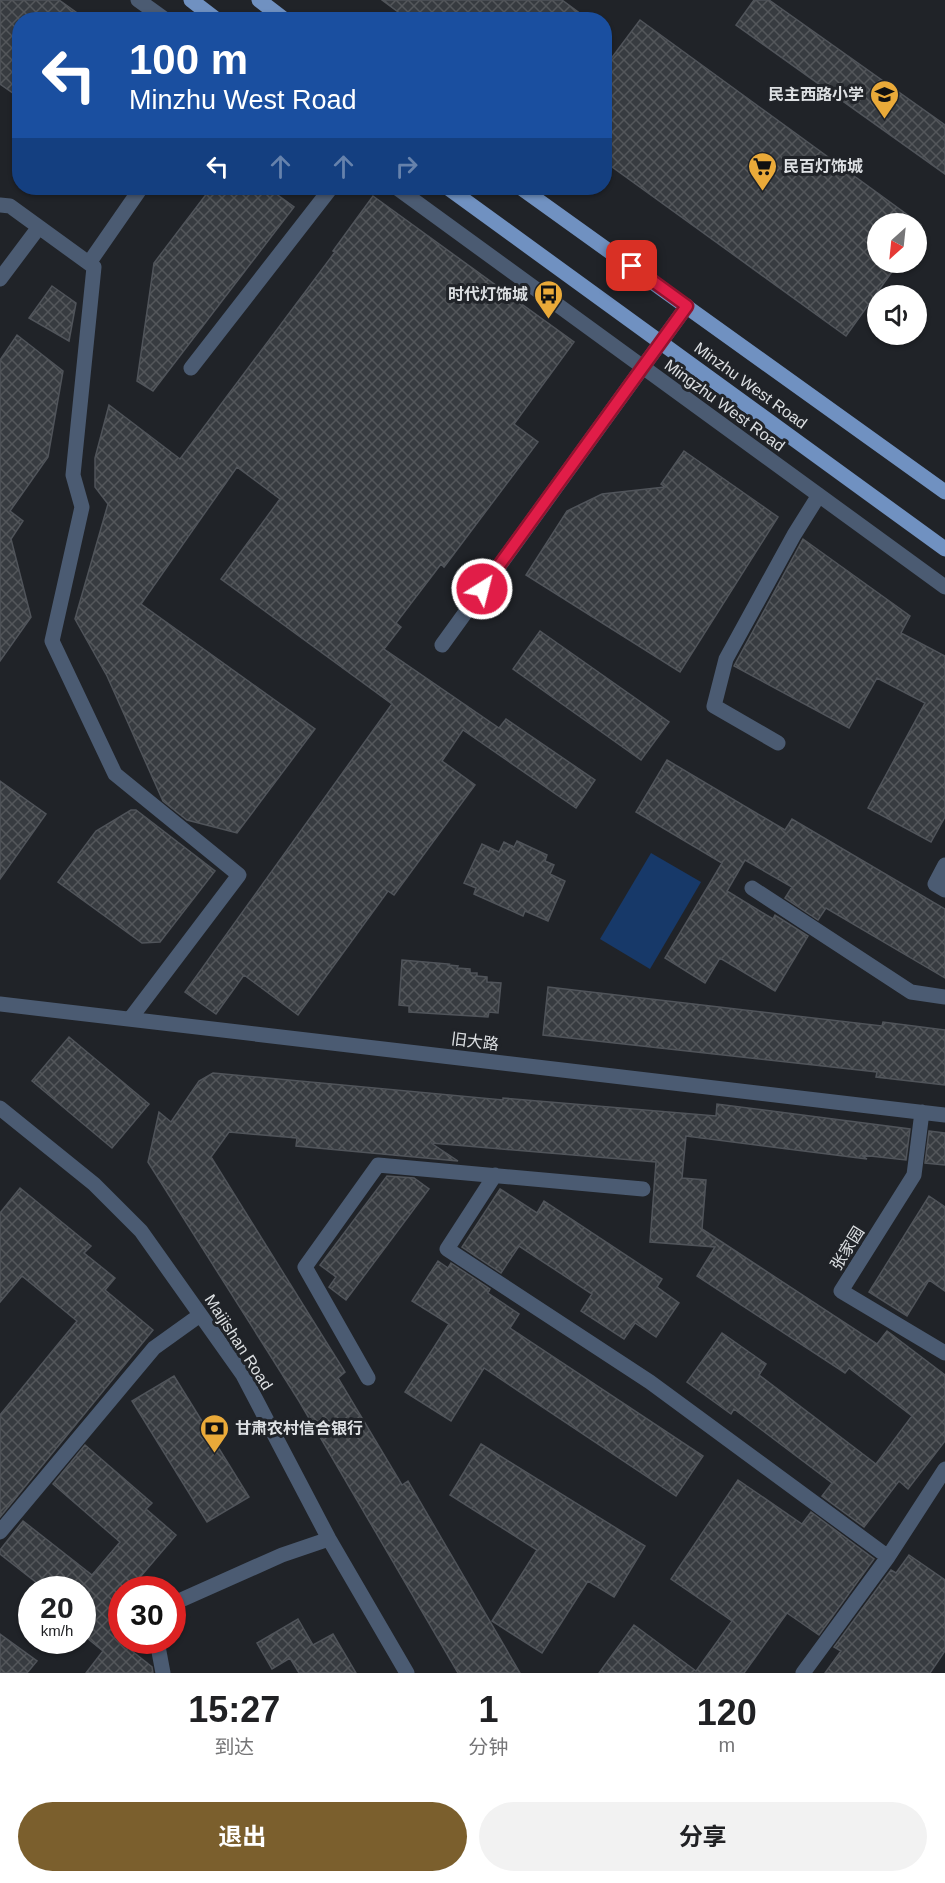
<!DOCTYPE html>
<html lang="zh">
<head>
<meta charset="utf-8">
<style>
  :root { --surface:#fff; --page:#f2f2f2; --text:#202124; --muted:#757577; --accent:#7b5f2d }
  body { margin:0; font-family:Helvetica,"Noto Sans SC",sans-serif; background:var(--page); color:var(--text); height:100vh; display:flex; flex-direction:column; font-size:22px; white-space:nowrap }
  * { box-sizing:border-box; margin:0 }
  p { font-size:20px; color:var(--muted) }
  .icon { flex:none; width:33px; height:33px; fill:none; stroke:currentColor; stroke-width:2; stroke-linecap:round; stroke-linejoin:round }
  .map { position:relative; height:1673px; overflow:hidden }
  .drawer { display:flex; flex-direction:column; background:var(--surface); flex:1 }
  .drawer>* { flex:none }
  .guide { position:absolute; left:12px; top:12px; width:600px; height:183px; border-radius:24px; box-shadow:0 2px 4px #0004; background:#1a4fa0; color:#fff; overflow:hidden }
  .needle { width:39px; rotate:207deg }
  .tools { position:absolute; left:867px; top:213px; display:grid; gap:12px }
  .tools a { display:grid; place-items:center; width:60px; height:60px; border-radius:50%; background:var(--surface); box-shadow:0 2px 4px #0004; font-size:30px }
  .speed { position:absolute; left:18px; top:1576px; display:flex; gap:12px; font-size:30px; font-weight:700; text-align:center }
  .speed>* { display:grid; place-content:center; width:78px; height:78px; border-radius:50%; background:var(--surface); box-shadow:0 2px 4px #0004; line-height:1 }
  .speed small { font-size:15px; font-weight:400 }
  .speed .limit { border:9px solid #d22; background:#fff; color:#111 }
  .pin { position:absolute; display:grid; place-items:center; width:51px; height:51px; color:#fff; margin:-26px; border-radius:12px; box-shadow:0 3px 9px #0006 }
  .me { position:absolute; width:66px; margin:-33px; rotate:36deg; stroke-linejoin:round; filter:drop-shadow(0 0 4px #0008) }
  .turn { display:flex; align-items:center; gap:21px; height:126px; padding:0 18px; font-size:27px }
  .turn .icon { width:78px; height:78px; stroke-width:2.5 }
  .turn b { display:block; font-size:42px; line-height:51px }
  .lanes { display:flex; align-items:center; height:57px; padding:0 18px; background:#0003; justify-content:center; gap:30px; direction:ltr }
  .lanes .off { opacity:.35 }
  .eta { display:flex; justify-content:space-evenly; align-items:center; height:102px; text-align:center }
  .eta b { font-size:36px; font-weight:700; line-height:42px }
  .cta { display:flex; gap:12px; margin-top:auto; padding:12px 18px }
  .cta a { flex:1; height:69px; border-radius:36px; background:var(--accent); color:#fff; font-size:24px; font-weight:700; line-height:69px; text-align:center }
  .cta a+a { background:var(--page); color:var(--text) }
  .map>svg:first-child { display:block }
  .pitch { fill:#173969 }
  .building { fill:url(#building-cross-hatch); stroke:#50545a; stroke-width:1.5 }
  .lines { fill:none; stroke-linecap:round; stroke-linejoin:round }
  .minor { stroke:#4b5b72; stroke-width:15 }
  .major { stroke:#7091c1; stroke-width:15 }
  .route-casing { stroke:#92132f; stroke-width:15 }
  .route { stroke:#e11d48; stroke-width:10 }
  .labels { text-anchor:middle; stroke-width:6; stroke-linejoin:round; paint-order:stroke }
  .poi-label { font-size:16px; font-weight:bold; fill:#dde0e3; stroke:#202328; text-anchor:end }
  .street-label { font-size:16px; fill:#dde0e3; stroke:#202328 }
</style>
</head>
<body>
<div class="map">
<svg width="945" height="1673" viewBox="0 0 945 1673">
  <defs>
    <pattern id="building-cross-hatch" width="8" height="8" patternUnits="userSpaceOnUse" patternTransform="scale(1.5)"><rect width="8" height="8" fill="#373b40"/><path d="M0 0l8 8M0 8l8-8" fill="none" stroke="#54575b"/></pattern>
  </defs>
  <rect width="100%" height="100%" fill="#202328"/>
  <path class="pitch" d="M 651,853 L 701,882 L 650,969 L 600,939 Z"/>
  <path class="building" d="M 0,0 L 59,0 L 87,20 L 20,20 L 20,98 L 0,84 Z
    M 382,0 L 562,0 L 589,20 L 409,20 Z
    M 754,0 L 769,0 L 945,125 L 945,174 L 736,25 Z
    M 640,20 L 920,224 L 878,224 L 878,262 L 899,262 L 846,336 L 604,161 L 604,68 Z
    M 211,188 L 268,188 L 294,207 L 153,391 L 137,381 L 154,263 Z
    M 373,196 L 574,342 L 514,424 L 538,442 L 444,567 L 441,564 L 396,623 L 401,627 L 384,649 L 499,728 L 506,719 L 595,780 L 576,808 L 463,730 L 442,761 L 475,785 L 394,895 L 388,891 L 298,1015 L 244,975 L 216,1014 L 185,992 L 392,704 L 221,579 L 280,499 L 237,467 L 141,604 L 315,729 L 237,833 L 187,820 L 163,801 L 107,676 L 75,619 L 108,504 L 95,487 L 95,458 L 109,405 L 180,459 L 335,252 L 333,251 Z
    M 52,286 L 76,303 L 69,341 L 29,318 Z
    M 17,335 L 63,371 L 48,457 L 10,511 L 23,521 L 11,539 L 31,617 L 0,661 L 0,360 Z
    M 684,451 L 778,517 L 680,672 L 526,575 L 567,511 L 602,494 L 665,487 L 661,484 Z
    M 803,539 L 910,616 L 901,633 L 945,656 L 945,817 L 931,842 L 868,808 L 925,703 L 877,678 L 849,728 L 734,666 Z
    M 540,631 L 669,722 L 641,760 L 513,669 Z
    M 667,760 L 785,830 L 792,819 L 945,909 L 945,978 L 826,908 L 818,920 L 785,898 L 792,887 L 745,860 L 727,891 L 773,919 L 775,915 L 808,936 L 775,991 L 720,958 L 705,983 L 665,958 L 722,863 L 636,812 Z
    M 0,781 L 46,814 L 0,879 Z
    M 131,810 L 136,810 L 215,871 L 160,942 L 142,943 L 58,882 L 96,831 Z
    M 517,841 L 547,855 L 545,861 L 554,865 L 550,874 L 565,881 L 548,921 L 525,911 L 523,916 L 474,894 L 476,888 L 464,883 L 482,844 L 499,852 L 504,842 L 514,847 Z
    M 402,960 L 449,964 L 448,965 L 458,966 L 457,968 L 470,969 L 470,973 L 477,973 L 477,976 L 487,977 L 487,982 L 501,983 L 498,1013 L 489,1012 L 488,1017 L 409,1012 L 409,1006 L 399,1005 Z
    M 548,987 L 882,1026 L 883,1022 L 945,1030 L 945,1085 L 876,1077 L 877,1072 L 543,1035 Z
    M 69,1037 L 149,1104 L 112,1148 L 32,1081 Z
    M 213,1073 L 503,1100 L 503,1098 L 716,1116 L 717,1104 L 910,1129 L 906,1160 L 861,1155 L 867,1159 L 686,1136 L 682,1178 L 706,1180 L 702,1229 L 877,1344 L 887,1331 L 945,1375 L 945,1441 L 908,1489 L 899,1481 L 864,1527 L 822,1496 L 832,1483 L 734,1409 L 731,1414 L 687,1382 L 722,1333 L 766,1364 L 759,1375 L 876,1464 L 912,1416 L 849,1368 L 845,1373 L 697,1276 L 715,1247 L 650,1242 L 656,1162 L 431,1143 L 458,1161 L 296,1146 L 297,1138 L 229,1132 L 211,1157 L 345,1372 L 338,1378 L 402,1485 L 408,1481 L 520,1673 L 458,1673 L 299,1401 L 148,1162 L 159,1112 L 171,1122 L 199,1081 Z
    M 929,1131 L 945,1133 L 945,1165 L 925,1163 Z
    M 387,1176 L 414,1178 L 429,1189 L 346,1300 L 329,1287 L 336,1277 L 320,1265 Z
    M 20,1188 L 91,1246 L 84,1253 L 115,1278 L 105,1290 L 153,1330 L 0,1517 L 0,1415 L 77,1321 L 22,1276 L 0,1302 L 0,1213 Z
    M 500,1189 L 537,1213 L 544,1201 L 662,1279 L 657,1287 L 679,1303 L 656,1337 L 635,1323 L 624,1339 L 581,1311 L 592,1294 L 519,1246 L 501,1273 L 462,1247 Z
    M 929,1196 L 945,1207 L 945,1291 L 929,1280 L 907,1316 L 869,1292 Z
    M 438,1261 L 448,1268 L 451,1263 L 490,1289 L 488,1293 L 519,1314 L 510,1328 L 703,1456 L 676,1496 L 484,1368 L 451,1421 L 405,1392 L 449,1324 L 412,1301 Z
    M 174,1376 L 249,1497 L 207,1522 L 132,1401 Z
    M 481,1444 L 645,1546 L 614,1597 L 588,1581 L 542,1653 L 492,1621 L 537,1550 L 450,1495 Z
    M 85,1445 L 152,1503 L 146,1509 L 176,1535 L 129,1590 L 122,1590 L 122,1643 L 152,1667 L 153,1673 L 86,1673 L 103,1651 L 82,1634 L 82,1590 L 46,1590 L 0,1554 L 0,1550 L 23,1521 L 92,1575 L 120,1542 L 53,1484 Z
    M 738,1480 L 802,1524 L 811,1512 L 874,1559 L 819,1635 L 787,1613 L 744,1673 L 599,1673 L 634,1625 L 696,1671 L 732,1621 L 671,1579 Z
    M 909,1555 L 945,1580 L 945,1651 L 930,1673 L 825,1673 L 841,1651 L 834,1647 L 891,1570 L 896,1573 Z
    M 298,1619 L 313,1645 L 333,1634 L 356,1673 L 299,1673 L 290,1658 L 272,1669 L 257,1643 Z
    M 0,1634 L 37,1661 L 27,1673 L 0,1673 Z"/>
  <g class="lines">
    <path class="minor" d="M 138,0 L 166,20
      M 397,188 L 945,587
      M 0,205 L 10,206 L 94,267 L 73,475 L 82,507 L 52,641 L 115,774 L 239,875 L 130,1019
      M 89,263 L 141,188
      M 0,279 L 39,227
      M 191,368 L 331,188
      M 442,645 L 687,306
      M 778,743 L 714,706 L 726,659 L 794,535 L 819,495
      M 945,865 L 935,884 L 945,890
      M 752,888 L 911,992 L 945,997
      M 0,1004 L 945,1115
      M 0,1108 L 94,1184 L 141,1231 L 243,1375 L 329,1539 L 407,1673
      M 922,1112 L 914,1175 L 841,1291 L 945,1353
      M 495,1175 L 447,1249 L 650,1382 L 888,1557
      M 368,1378 L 305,1267 L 378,1165 L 643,1189
      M 0,1532 L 154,1348 L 200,1315
      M 172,1604 L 282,1555 L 329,1539
      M 157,1641 L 163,1673
      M 803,1673 L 888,1557 L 945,1469"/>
    <path class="major" d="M 191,0 L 217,20
      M 259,0 L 285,20
      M 448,188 L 945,549
      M 521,188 L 945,492"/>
  </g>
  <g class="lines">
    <defs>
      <path id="route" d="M 482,589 L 687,306 L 632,266"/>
    </defs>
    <use href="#route" class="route-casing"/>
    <use href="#route" class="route"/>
  </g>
  <defs>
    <symbol id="school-pin" viewBox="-11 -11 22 30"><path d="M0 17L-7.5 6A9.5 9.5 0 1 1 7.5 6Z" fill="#eaaa39" stroke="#202328"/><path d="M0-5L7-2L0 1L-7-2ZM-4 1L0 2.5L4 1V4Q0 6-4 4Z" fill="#111"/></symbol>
    <symbol id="supermarket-pin" viewBox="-11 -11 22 30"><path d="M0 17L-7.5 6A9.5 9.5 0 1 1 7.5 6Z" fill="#eaaa39" stroke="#202328"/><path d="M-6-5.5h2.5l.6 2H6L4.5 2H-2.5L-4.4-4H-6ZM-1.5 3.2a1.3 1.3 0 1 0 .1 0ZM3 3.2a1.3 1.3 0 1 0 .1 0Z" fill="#111"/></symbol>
    <symbol id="bus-pin" viewBox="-11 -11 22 30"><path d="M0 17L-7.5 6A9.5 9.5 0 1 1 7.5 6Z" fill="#eaaa39" stroke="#202328"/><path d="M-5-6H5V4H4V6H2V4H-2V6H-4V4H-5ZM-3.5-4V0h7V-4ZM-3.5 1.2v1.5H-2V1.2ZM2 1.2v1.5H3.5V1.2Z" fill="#111"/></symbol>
    <symbol id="bank-pin" viewBox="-11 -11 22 30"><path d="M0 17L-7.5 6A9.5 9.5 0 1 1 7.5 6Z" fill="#eaaa39" stroke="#202328"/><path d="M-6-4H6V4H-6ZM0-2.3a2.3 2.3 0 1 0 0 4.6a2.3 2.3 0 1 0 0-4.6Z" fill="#111"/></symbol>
  </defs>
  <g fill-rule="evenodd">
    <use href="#school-pin" x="868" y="78" width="33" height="45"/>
    <use href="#supermarket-pin" x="746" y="150" width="33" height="45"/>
    <use href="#bus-pin" x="532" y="278" width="33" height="45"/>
    <use href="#bank-pin" x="198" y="1412" width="33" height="45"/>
  </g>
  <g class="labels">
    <g class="poi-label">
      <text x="864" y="100">民主西路小学</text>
      <text x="783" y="172" text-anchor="start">民百灯饰城</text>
      <text x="528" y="300">时代灯饰城</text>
      <text x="235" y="1434" text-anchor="start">甘肃农村信合银行</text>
    </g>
    <g class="street-label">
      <text transform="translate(751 385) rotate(36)" y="6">Minzhu West Road</text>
      <text transform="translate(725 405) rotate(36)" y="6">Mingzhu West Road</text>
      <text transform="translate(475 1041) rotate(7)" y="6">旧大路</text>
      <text transform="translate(847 1248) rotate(-58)" y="6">张家园</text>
      <text transform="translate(239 1342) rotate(57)" y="6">Maijishan Road</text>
    </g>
  </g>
</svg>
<div class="tools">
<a><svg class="needle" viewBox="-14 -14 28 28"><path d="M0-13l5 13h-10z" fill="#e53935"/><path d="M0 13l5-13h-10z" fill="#757577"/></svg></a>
<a><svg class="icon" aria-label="sound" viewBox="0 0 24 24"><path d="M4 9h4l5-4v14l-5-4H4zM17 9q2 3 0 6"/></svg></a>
</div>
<div class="speed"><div>20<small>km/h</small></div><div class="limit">30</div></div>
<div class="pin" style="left:632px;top:266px;background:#d93025"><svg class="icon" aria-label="arrive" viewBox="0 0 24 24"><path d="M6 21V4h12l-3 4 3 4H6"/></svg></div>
<svg class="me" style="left:482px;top:589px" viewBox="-20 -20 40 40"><circle r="17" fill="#e11d48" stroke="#fff" stroke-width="3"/><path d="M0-11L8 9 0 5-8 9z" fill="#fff"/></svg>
<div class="guide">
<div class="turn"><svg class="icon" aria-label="left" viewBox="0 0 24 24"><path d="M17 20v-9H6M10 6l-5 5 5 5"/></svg><div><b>100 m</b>Minzhu West Road</div></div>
<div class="lanes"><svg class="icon" aria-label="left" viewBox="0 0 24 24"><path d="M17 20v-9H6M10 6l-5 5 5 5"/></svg><svg class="icon off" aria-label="ahead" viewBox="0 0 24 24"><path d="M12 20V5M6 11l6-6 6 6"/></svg><svg class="icon off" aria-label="ahead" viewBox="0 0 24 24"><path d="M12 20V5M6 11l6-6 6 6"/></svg><svg class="icon off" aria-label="right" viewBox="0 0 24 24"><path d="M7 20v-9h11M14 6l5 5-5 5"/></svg></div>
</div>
</div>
<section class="drawer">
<div class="eta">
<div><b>15:27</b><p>到达</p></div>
<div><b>1</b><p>分钟</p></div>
<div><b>120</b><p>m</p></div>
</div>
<div class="cta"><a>退出</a><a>分享</a></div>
</section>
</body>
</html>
